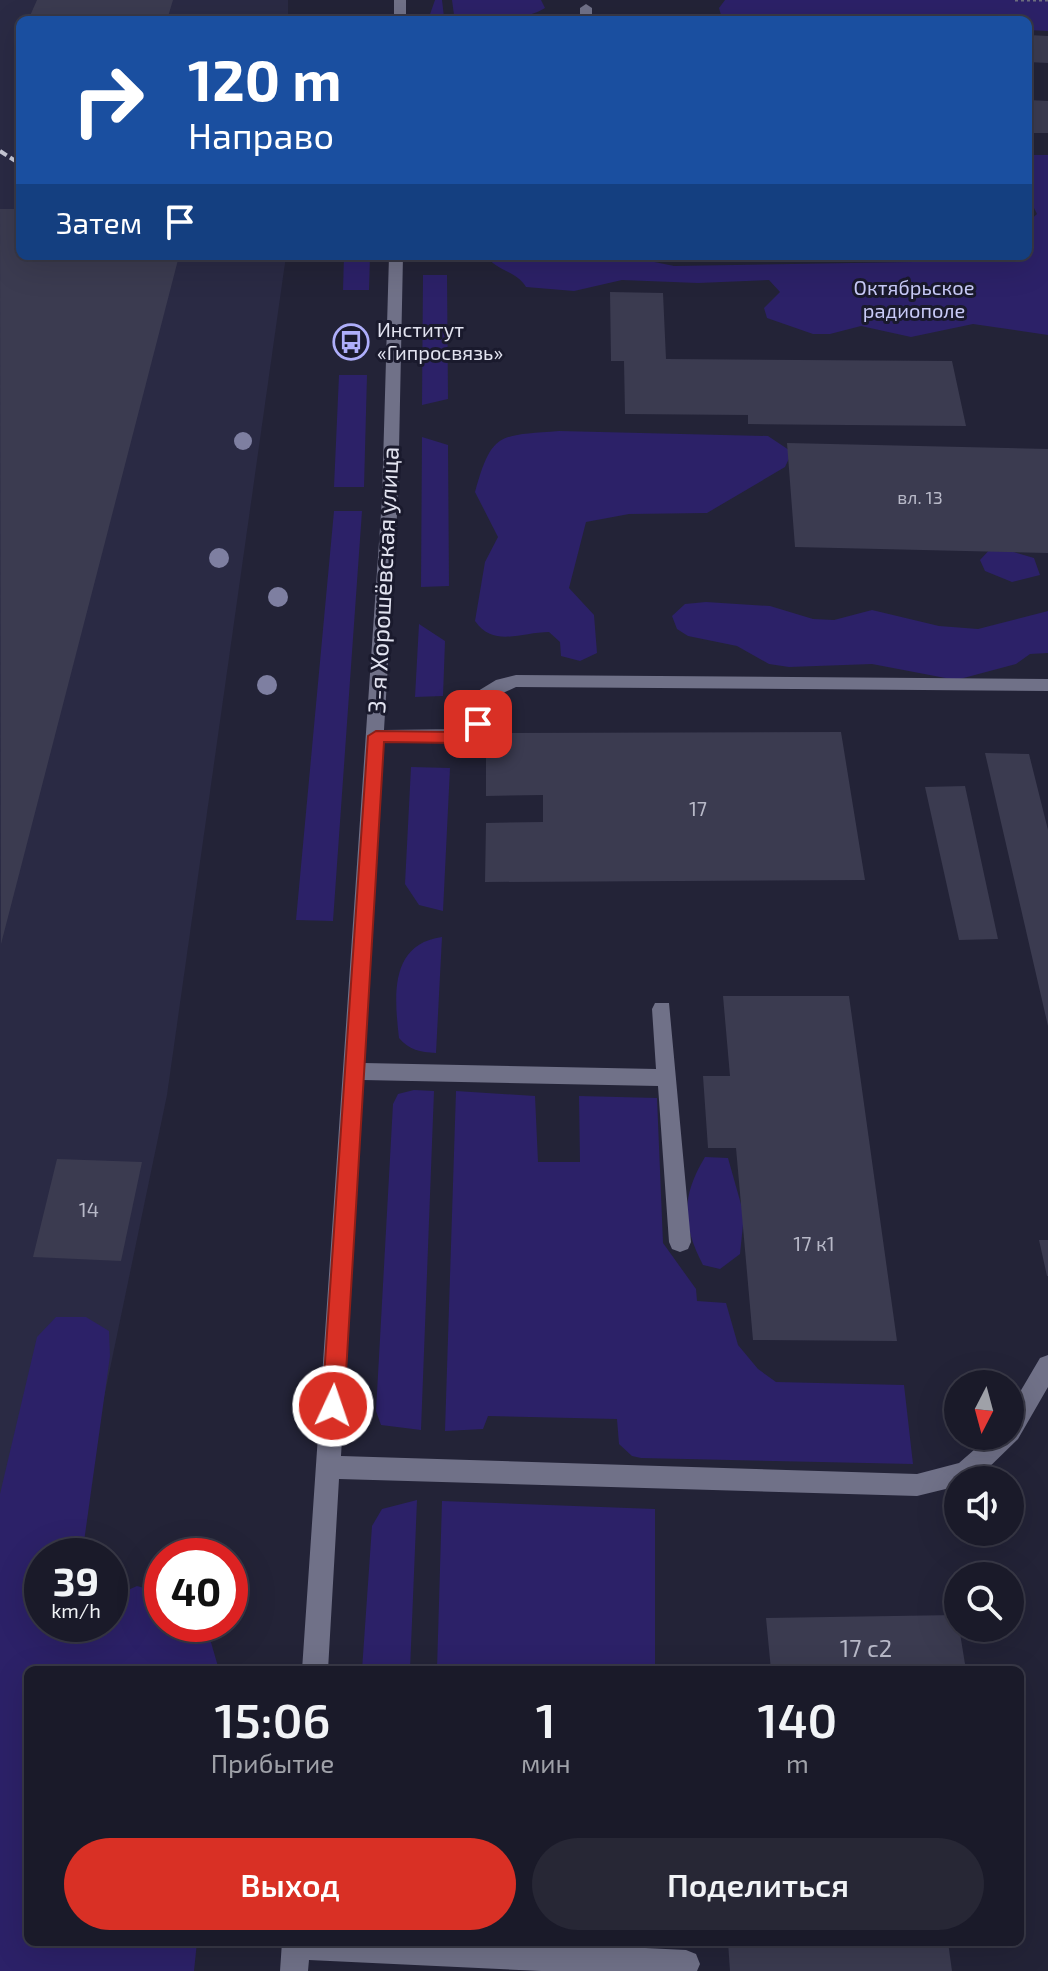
<!DOCTYPE html>
<html lang="ru">
<head>
<meta charset="utf-8">
<style>
  :root { --surface:#1a1a29; --page:#272735; --text:#f1f3f6; --muted:#9fa1a8; --line:#383846; --accent:#d93025 }
  body { margin:0; font-family:"Exo 2",sans-serif; background:var(--page); color:var(--text); height:100vh; display:flex; flex-direction:column; font-size:30px; white-space:nowrap }
  * { box-sizing:border-box; margin:0 }
  p { font-size:26px; color:var(--muted) }
  .icon { flex:none; width:44px; height:44px; fill:none; stroke:currentColor; stroke-width:2; stroke-linecap:round; stroke-linejoin:round }
  .map { position:relative; flex:1; overflow:hidden }
  .sheet { position:absolute; left:24px; top:1666px; width:1000px; height:280px; display:flex; flex-direction:column; background:var(--surface); border-radius:12px; box-shadow:0 8px 32px #0002,0 0 0 2px var(--line) }
  .sheet>* { flex:none }
  .top-card { position:absolute; left:16px; top:16px; width:1016px; height:244px; border-radius:12px; box-shadow:0 8px 32px #0002,0 0 0 2px var(--line); background:#1a4fa0; color:#fff; overflow:hidden }
  .needle { width:52px; rotate:186deg }
  .buttons { position:absolute; left:944px; top:1370px; display:grid; gap:16px }
  .buttons a { display:grid; place-items:center; width:80px; height:80px; border-radius:50%; background:var(--surface); box-shadow:0 8px 32px #0002,0 0 0 2px var(--line); font-size:40px }
  .speed { position:absolute; left:24px; top:1538px; display:flex; gap:16px; font-size:40px; font-weight:700; text-align:center }
  .speed>* { display:grid; place-content:center; width:104px; height:104px; border-radius:50%; background:var(--surface); box-shadow:0 8px 32px #0002,0 0 0 2px var(--line); line-height:1 }
  .speed small { font-size:20px; font-weight:400 }
  .speed .limit { border:12px solid #d22; background:#fff; color:#111 }
  .pin { position:absolute; display:grid; place-items:center; width:68px; height:68px; color:#fff; margin:-34px; border-radius:16px; box-shadow:0 4px 12px #0006 }
  .me { position:absolute; width:88px; margin:-44px; rotate:3deg; stroke-linejoin:round; filter:drop-shadow(0 0 6px #0008) }
  .turn { display:flex; align-items:center; gap:28px; height:168px; padding:0 40px; font-size:36px }
  .turn .icon { width:104px; height:104px; stroke-width:2.5 }
  .turn b { display:block; font-size:56px; line-height:68px }
  .then { display:flex; align-items:center; height:76px; padding:0 40px; background:#0003; gap:16px; font-size:30px }
  .eta { display:flex; justify-content:space-evenly; align-items:center; height:136px; text-align:center }
  .eta b { font-size:48px; font-weight:600; line-height:56px }
  .action { display:flex; gap:16px; margin-top:auto; padding:16px 40px }
  .action a { flex:1; height:92px; border-radius:48px; background:var(--accent); color:#fff; font-size:32px; font-weight:600; line-height:92px; text-align:center }
  .action a+a { background:var(--page); color:var(--text) }
  .map>svg:first-child { display:block }
  .built { fill:#2a2a44 }
  .green { fill:#2c2168 }
  .building { fill:#3b3b50 }
  .lines { fill:none; stroke-linecap:round; stroke-linejoin:round }
  .path { stroke:#6d6e7f; stroke-width:3; stroke-dasharray:3 3; stroke-linecap:butt }
  .minor { fill:#707188; fill-rule:evenodd }
  .rail { stroke:#c7c8d6; stroke-width:4; stroke-dasharray:8 4; stroke-linecap:butt }
  .tree { fill:#7e7fa1 }
  .route { fill:#d93025; stroke:#8d1f18; stroke-width:2 }
  .labels { text-anchor:middle; stroke-width:6; stroke-linejoin:round; paint-order:stroke }
  .far-number-label { font-size:18px; fill:#b8b9c8 }
  .far-park-label { font-size:20px; fill:#c9cbf8; stroke:#1a1a2d }
  .far-poi-label { font-size:20px; fill:#e2e3f0; stroke:#1a1a2d; text-anchor:start }
  .number-label { font-size:20px; fill:#b8b9c8 }
  .street-label { font-size:24px; fill:#e2e3f0; stroke:#1a1a2d }
  .near-number-label { font-size:24px; fill:#b8b9c8 }
</style>
</head>
<body>
<div class="map">
<svg width="1048" height="1971" viewBox="0 0 1048 1971">
  <rect width="100%" height="100%" fill="#232337"/>
  <path class="built" d="M 0,0 L 288,0 L 288,20 L 20,20 L 20,256 L 286,256 L 167,1095 L 71,1556 L 42,1556 L 42,1624 L 28,1670 L 0,1893 Z"/>
  <path class="green" d="M 435,0 L 442,0 L 444,17 L 454,15 L 452,0 L 541,0 L 545,8 C 519,25 459,20 428,20 Z
    M 725,0 L 1048,0 L 1048,31 L 1028,30 L 1028,20 L 716,20 L 721,15 L 719,8 Z
    M 1028,155 L 1048,155 L 1048,335 L 973,324 L 911,337 L 861,326 L 830,334 L 813,334 L 767,318 L 764,308 L 780,292 L 769,280 L 698,283 L 622,280 L 574,291 L 526,287 C 517,271 499,272 488,258 L 625,256 L 674,266 L 972,261 L 1028,256 L 1028,222 L 1037,214 L 1028,196 Z
    M 344,256 L 370,256 L 369,290 L 343,290 Z
    M 423,275 L 447,275 L 448,399 L 422,405 Z
    M 339,375 L 367,375 L 364,487 L 334,487 Z
    M 559,431 L 768,436 L 792,452 L 785,467 L 707,513 L 629,514 L 586,522 L 569,588 L 594,615 L 597,653 L 580,661 L 561,656 L 560,642 L 549,632 C 521,632 494,648 475,621 L 485,562 L 498,537 L 475,492 C 492,431 499,436 559,431 Z
    M 422,437 L 448,445 L 449,586 L 421,587 Z
    M 334,511 L 362,511 L 333,921 L 296,920 Z
    M 993,546 L 1034,558 L 1040,575 L 1012,582 L 985,571 L 980,560 Z
    M 706,602 L 770,606 L 813,619 L 834,620 L 872,610 L 939,626 L 978,629 L 1048,611 L 1048,653 L 1030,654 L 1016,664 L 956,680 L 872,664 L 789,667 L 769,664 L 737,646 L 688,636 L 677,629 L 672,616 L 685,604 Z
    M 419,624 L 445,641 L 443,696 L 415,697 Z
    M 411,767 L 450,768 L 443,911 L 419,905 L 405,884 Z
    M 442,937 L 436,1053 C 420,1052 409,1050 399,1038 C 394,995 390,944 442,937 Z
    M 414,1090 L 434,1091 L 421,1430 L 381,1425 L 376,1411 L 393,1104 L 398,1094 Z
    M 456,1091 L 535,1096 L 538,1162 L 580,1162 L 579,1096 L 657,1098 L 663,1243 L 696,1289 L 697,1301 L 726,1303 L 738,1345 L 758,1369 L 776,1382 L 904,1385 L 913,1464 L 641,1458 L 632,1456 L 619,1444 L 617,1419 L 488,1416 L 483,1429 L 445,1431 Z
    M 705,1157 L 728,1158 L 744,1215 L 740,1254 L 720,1269 L 703,1265 C 682,1224 681,1197 705,1157 Z
    M 56,1317 L 86,1317 L 109,1331 L 110,1356 L 82,1556 L 42,1556 L 42,1624 L 110,1624 L 110,1598 L 137,1586 L 162,1593 L 162,1624 L 199,1624 L 208,1632 L 219,1670 L 28,1670 L 28,1942 L 197,1942 L 194,1971 L 0,1971 L 0,1494 L 37,1337 Z
    M 417,1500 L 410,1670 L 362,1670 L 372,1526 L 382,1509 Z
    M 442,1501 L 655,1509 L 655,1670 L 437,1670 Z"/>
  <path class="building" d="M 37,0 L 173,0 L 167,20 L 29,18 Z
    M 1028,35 L 1048,36 L 1048,63 L 1028,62 Z
    M 1028,100 L 1048,101 L 1048,133 L 1028,133 Z
    M 0,209 L 20,209 L 20,256 L 179,256 L 1,944 Z
    M 610,292 L 663,293 L 666,359 L 952,361 L 966,426 L 748,424 L 748,415 L 625,414 L 624,361 L 611,361 Z
    M 787,443 L 1048,449 L 1048,553 L 795,547 Z
    M 841,732 L 865,880 L 485,882 L 486,823 L 543,822 L 543,795 L 486,796 L 486,733 Z
    M 985,753 L 1029,754 L 1048,830 L 1048,1026 Z
    M 965,786 L 998,939 L 959,940 L 925,787 Z
    M 723,996 L 849,996 L 897,1341 L 753,1340 L 736,1148 L 708,1148 L 703,1076 L 730,1076 Z
    M 57,1159 L 142,1162 L 121,1261 L 33,1257 Z
    M 1039,1240 L 1048,1240 L 1048,1276 L 1047,1276 Z
    M 957,1615 L 966,1670 L 771,1670 L 766,1618 Z
    M 728,1942 L 948,1942 L 952,1971 L 730,1971 Z"/>
  <g class="lines">
    <path class="path" d="M 1015,0 L 1048,0"/>
    <path class="minor" d="M 394,0 L 406,0 L 406,20 L 394,20 Z
      M 586,4 L 592,8 L 592,20 L 580,20 L 580,8 Z
      M 389,256 L 403,256 L 398,498 L 384,730 L 466,729 L 478,691 L 496,680 L 516,675 L 1048,679 L 1048,691 L 516,687 L 492,698 L 487,724 L 478,738 L 459,743 L 383,742 L 364,1063 L 656,1069 L 652,1009 L 655,1003 L 669,1003 L 691,1242 L 688,1249 L 680,1252 L 672,1249 L 669,1242 L 658,1086 L 363,1080 L 341,1456 L 917,1474 L 959,1463 L 990,1436 L 1010,1436 L 1010,1409 L 1040,1358 L 1048,1355 L 1048,1387 L 1018,1439 L 976,1480 L 958,1480 L 958,1486 L 917,1496 L 339,1479 L 328,1670 L 302,1670 L 382,498 Z
      M 282,1942 L 523,1942 L 686,1950 L 696,1954 L 700,1964 L 697,1971 L 541,1971 L 309,1960 L 308,1971 L 280,1971 Z"/>
    <path class="rail" d="M 0,151 L 20,164"/>
  </g>
  <g class="tree">
    <circle cx="243" cy="441" r="9"/>
    <circle cx="219" cy="558" r="10"/>
    <circle cx="278" cy="597" r="10"/>
    <circle cx="267" cy="685" r="10"/>
  </g>
  <path class="route" d="M 478,719 L 487,724 L 477,738 L 459,743 L 384,742 L 344,1406 L 341,1413 L 333,1416 L 325,1413 L 322,1406 L 368,736 L 376,731 L 459,732 Z"/>
  <defs>
    <symbol id="bus-ring" viewBox="-11 -11 22 22"><circle r="9.5" fill="#1a1a2d" stroke="#aeaefa" stroke-width="1.5"/><path d="M-5-6H5V4H4V6H2V4H-2V6H-4V4H-5ZM-3.5-4V0h7V-4ZM-3.5 1.2v1.5H-2V1.2ZM2 1.2v1.5H3.5V1.2Z" fill="#aeaefa"/></symbol>
  </defs>
  <g fill-rule="evenodd">
    <use href="#bus-ring" x="331" y="322" width="40" height="40"/>
  </g>
  <g class="labels">
    <g class="far-number-label">
      <text x="920" y="504">вл. 13</text>
    </g>
    <g class="far-park-label">
      <text x="914" y="295">Октябрьское<tspan x="914" dy="23">радиополе</tspan></text>
    </g>
    <g class="far-poi-label">
      <text x="377" y="337">Институт<tspan x="377" dy="23">«Гипросвязь»</tspan></text>
    </g>
    <g class="number-label">
      <text x="698" y="816">17</text>
      <text x="89" y="1217">14</text>
      <text x="814" y="1251">17 к1</text>
    </g>
    <g class="street-label">
      <text transform="translate(384 580) rotate(-87)" y="8">3-я Хорошёвская улица</text>
    </g>
    <g class="near-number-label">
      <text x="866" y="1657">17 с2</text>
    </g>
  </g>
</svg>
<div class="buttons">
<a><svg class="needle" viewBox="-14 -14 28 28"><path d="M0-13l5 13h-10z" fill="#e53935"/><path d="M0 13l5-13h-10z" fill="#9fa1a8"/></svg></a>
<a><svg class="icon" aria-label="sound" viewBox="0 0 24 24"><path d="M4 9h4l5-4v14l-5-4H4zM17 9q2 3 0 6"/></svg></a>
<a><svg class="icon" aria-label="search" viewBox="0 0 24 24"><circle cx="10" cy="10" r="6"/><path d="M15 15l6 6"/></svg></a>
</div>
<div class="speed"><div>39<small>km/h</small></div><div class="limit">40</div></div>
<div class="pin" style="left:478px;top:724px;background:#d93025"><svg class="icon" aria-label="arrive" viewBox="0 0 24 24"><path d="M6 21V4h12l-3 4 3 4H6"/></svg></div>
<svg class="me" style="left:333px;top:1406px" viewBox="-20 -20 40 40"><circle r="17" fill="#d93025" stroke="#fff" stroke-width="3"/><path d="M0-11L8 9 0 5-8 9z" fill="#fff"/></svg>
<div class="top-card">
<div class="turn"><svg class="icon" aria-label="right" viewBox="0 0 24 24"><path d="M7 20v-9h11M14 6l5 5-5 5"/></svg><div><b>120 m</b>Направо</div></div>
<div class="then">Затем<svg class="icon" aria-label="arrive" viewBox="0 0 24 24"><path d="M6 21V4h12l-3 4 3 4H6"/></svg></div>
</div>
<section class="sheet">
<div class="eta">
<div><b>15:06</b><p>Прибытие</p></div>
<div><b>1</b><p>мин</p></div>
<div><b>140</b><p>m</p></div>
</div>
<div class="action"><a>Выход</a><a>Поделиться</a></div>
</section>
</div>
</body>
</html>
